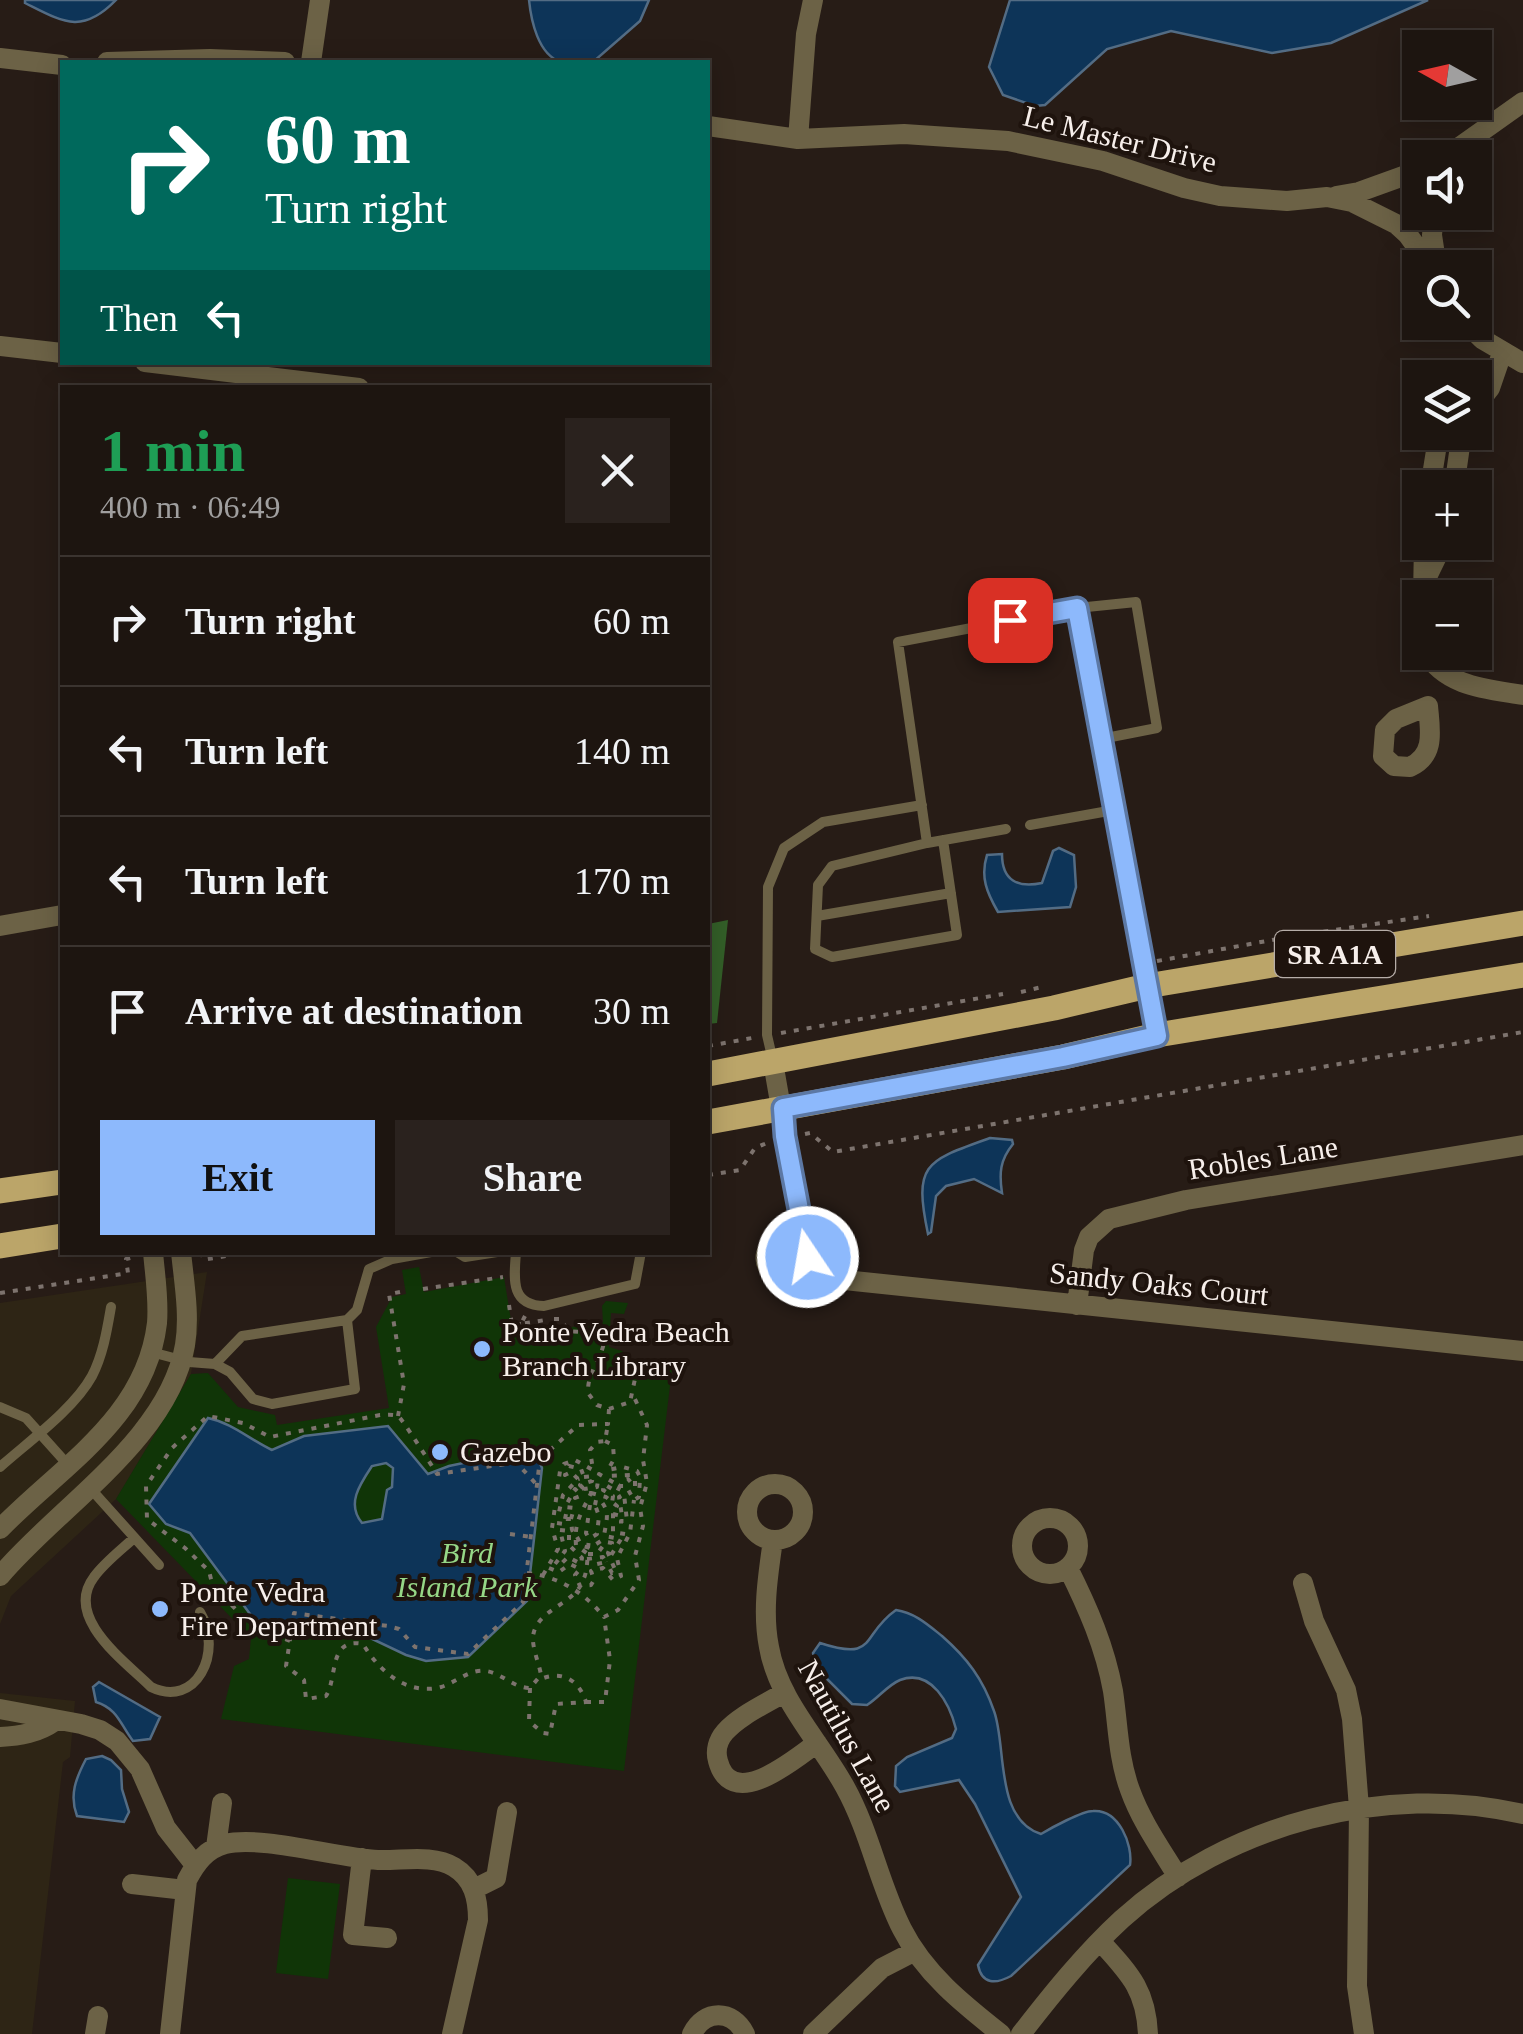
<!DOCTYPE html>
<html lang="en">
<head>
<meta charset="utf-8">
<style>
  :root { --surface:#1d1510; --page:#2a221e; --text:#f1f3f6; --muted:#a09f9f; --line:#3b3430; --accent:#8db9fc }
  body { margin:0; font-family:Georgia,serif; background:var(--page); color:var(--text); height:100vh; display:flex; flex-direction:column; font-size:38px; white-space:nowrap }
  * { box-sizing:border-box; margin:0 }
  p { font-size:32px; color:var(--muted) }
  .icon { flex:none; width:55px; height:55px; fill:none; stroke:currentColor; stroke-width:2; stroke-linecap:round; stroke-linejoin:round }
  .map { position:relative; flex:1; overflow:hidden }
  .details { position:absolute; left:60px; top:385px; width:650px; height:870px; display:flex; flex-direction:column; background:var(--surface); border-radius:0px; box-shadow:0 5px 25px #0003,0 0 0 2px var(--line) }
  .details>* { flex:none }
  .hud { position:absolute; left:60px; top:60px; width:650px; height:305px; border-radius:0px; box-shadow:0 5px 25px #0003,0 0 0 2px var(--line); background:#00695c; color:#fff; overflow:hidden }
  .needle { width:65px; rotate:278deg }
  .fabs { position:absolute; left:1402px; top:30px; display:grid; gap:20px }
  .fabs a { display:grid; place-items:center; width:90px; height:90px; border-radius:0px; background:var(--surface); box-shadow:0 5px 25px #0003,0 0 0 2px var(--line); font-size:50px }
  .pin { position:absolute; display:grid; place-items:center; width:85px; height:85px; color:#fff; margin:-42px; border-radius:20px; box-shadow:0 5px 15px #0006 }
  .me { position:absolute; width:110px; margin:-55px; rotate:348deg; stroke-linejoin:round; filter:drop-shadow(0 0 8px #0008) }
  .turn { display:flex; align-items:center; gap:35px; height:210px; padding:0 40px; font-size:45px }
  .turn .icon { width:130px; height:130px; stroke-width:2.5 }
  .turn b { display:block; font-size:70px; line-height:85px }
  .then { display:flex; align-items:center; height:95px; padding:0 40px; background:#0003; gap:20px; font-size:38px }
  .round { display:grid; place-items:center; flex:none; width:105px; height:105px; border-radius:0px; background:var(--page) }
  .head { display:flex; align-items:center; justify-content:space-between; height:170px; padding:0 40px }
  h1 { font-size:60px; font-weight:800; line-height:75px; color:#1e9e55 }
  .cta { display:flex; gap:20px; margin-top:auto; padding:20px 40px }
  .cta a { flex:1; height:115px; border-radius:0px; background:var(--accent); color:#111; font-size:40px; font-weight:800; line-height:115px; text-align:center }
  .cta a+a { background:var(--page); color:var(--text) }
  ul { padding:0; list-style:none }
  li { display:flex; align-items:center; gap:30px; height:130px; padding:0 40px; border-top:2px solid var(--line) }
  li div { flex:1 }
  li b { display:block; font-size:38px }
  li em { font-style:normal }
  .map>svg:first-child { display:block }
  .commercial { fill:#2e2515 }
  .green { fill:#103507 }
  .forest { fill:#335f28 }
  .water { fill:#0d3458; stroke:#536c84; stroke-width:2.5; fill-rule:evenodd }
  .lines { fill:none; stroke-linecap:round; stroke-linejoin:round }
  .path { stroke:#7d736e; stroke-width:4; stroke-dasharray:5 8; stroke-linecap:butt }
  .service { stroke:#6c6246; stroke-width:10 }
  .minor { stroke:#6c6246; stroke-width:20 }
  .primary { stroke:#bba569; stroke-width:25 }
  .route-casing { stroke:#5c78a4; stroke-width:25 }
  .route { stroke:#8db9fc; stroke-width:18 }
  .poi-dot { fill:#8db9fc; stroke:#1e130d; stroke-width:4 }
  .labels { text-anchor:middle; stroke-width:8; stroke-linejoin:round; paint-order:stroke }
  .shield { fill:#1e130d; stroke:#b6ada8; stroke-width:2.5 }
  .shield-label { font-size:28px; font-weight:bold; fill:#f7efeb }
  .street-label { font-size:30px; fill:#f7efeb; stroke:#1e130d }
  .poi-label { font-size:30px; fill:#f7efeb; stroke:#1e130d; text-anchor:start }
  .park-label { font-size:30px; font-style:italic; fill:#96d787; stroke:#1e130d }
</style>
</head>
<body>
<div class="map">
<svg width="1523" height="2034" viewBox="0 0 1523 2034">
  <rect width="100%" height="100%" fill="#271c16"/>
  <path class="commercial" d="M 207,1272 L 191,1374 L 116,1499 L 11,1596 L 0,1624 L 0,1303 Z
    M 0,1693 L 75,1701 L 70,1757 L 63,1762 L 32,2034 L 0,2034 Z"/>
  <path class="green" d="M 419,1267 L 424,1292 L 504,1277 L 513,1333 C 544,1328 572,1329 603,1322 L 602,1306 L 606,1301 L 628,1303 L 624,1314 L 611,1313 L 609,1347 L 622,1351 L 638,1365 L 672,1369 L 624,1771 L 221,1719 L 234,1666 L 249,1659 L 251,1638 L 116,1499 L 191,1374 L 208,1373 L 238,1407 L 275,1415 L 277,1425 L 389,1408 L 376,1327 L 392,1297 L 406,1294 L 402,1270 Z
    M 288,1878 L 340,1884 L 328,1979 L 276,1973 Z"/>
  <path class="forest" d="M 728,920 L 717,1023 L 708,1024 L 708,924 Z"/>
  <path class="water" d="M 25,0 L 116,0 C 82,35 63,22 25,3 Z
    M 529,0 L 649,0 L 640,21 L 593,62 C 584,62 570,64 561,62 C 538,55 531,20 529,0 Z
    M 1010,0 L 1428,0 L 1331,43 L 1272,53 L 1171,31 L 1107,49 L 1045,105 L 1035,106 L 1003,95 L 989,67 Z
    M 1059,848 L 1074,855 L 1076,887 L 1070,907 L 998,912 C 987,893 980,877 987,855 L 1002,854 C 1002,881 1018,888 1042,883 L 1053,851 Z
    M 990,1138 L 1012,1140 L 1013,1144 C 1000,1160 999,1173 1002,1193 L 974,1179 L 946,1186 L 936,1196 L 931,1232 L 928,1234 C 913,1163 926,1161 990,1138 Z
    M 208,1418 C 232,1423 249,1439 272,1450 L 304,1436 L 388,1426 L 428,1474 L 449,1466 L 521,1451 L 537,1457 L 542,1468 L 527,1601 L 468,1657 L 426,1661 L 406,1655 L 343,1625 L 288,1635 L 253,1618 L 190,1533 L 166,1524 L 149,1504 ZM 386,1463 L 393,1468 L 392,1487 L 387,1490 L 382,1519 L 362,1523 C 346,1504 360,1484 372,1466 Z
    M 896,1610 C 915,1613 927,1624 942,1636 C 967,1658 983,1679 994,1711 C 1007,1746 994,1819 1041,1834 C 1051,1828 1082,1811 1093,1811 C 1119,1809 1133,1845 1130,1865 L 1011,1976 C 996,1984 982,1985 978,1965 L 1021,1897 L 975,1804 L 959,1780 L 900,1792 L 895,1786 L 896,1766 L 907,1757 L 952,1738 L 956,1729 C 950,1705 932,1668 900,1680 C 888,1685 878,1698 867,1705 L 852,1704 L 827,1679 L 815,1663 L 813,1653 L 820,1643 C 878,1662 860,1635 896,1610 Z
    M 99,1682 L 160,1717 L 150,1739 L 133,1741 C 120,1724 118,1709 96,1702 L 93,1687 Z
    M 102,1756 L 111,1760 L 121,1770 L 122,1789 L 129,1812 L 124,1822 L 77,1816 C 69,1795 76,1778 86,1759 Z"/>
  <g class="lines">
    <path class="path" d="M 1157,961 L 1294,936 L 1429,916
      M 1021,992 L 1046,986
      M 781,1033 L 1003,994
      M 708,1046 L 752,1038
      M 805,1134 L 810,1133 L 833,1152 L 1523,1032
      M 708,1175 L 740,1170 L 755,1148 L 767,1143
      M 202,1252 L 203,1260 L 249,1252
      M 423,1289 L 503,1277
      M 0,1293 L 128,1273 L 126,1259 L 134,1257
      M 509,1305 L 512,1325 L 521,1324
      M 525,1316 L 521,1324 L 545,1320
      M 554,1319 L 561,1319 L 568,1331 L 580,1332 L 593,1342
      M 609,1409 L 630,1402 L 638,1365
      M 398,1416 L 404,1384 L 389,1294 L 405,1291
      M 605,1441 L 613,1445 L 614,1459 L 608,1470 L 623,1467 L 637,1471 L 640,1477 L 639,1497 L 634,1500 L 626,1486 L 620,1486 L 624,1480 L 628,1479 L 635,1487 L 635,1481 L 630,1475 L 606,1476
      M 540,1459 L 578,1425 L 608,1424 L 609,1409 L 597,1405 L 588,1393 C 587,1370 604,1358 605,1335 L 597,1334 L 598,1346
      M 514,1460 L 538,1486
      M 584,1477 L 593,1476 L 592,1481 L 580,1485 L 584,1489
      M 591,1493 L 606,1497 L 617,1506 L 613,1509 L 613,1532 L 625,1534
      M 595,1505 L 596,1500 L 600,1500 C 611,1512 606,1521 604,1536 L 621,1539 L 610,1557
      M 613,1514 L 622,1516 L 619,1497 L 624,1494 L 627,1521 L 621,1521 L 621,1527
      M 565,1519 L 566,1514 L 559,1512 L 563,1495 L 578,1479 L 571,1472 L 565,1475 L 569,1466 L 581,1469 L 584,1477 L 578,1479
      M 571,1519 L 574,1508 L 565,1507 L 575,1489 L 579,1493 L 575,1498 L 585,1494
      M 557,1523 L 564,1524 L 565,1519 L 571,1519 L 572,1530 L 569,1531
      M 560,1530 L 569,1531 L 569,1545 L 582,1558 L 581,1564 L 568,1557 L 562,1563 L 555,1564 L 565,1551 Z
      M 510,1534 L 532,1537
      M 577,1537 L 582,1546 L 590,1548 L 601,1541 L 606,1542
      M 588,1548 L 589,1539 L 586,1533 L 590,1505 L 595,1505 L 599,1516 L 597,1534 L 589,1539
      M 588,1554 L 597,1554 L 606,1542 L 612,1543 L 608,1553 L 616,1572 L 612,1573 L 606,1562
      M 587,1559 L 603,1557 L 606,1562 L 593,1565
      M 549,1568 L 559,1572 L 570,1564 L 580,1569 L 575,1575 L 580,1586 L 591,1585 L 594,1580 L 591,1571 L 603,1568 L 613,1580 L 621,1576 L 617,1558 L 630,1533 L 634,1500
      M 527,1573 C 558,1576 585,1593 604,1617 L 618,1610 L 639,1580 L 635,1556 L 643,1526 L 640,1508 L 647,1483 L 643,1460 L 647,1425 L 634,1397
      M 543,1575 L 558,1549 L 552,1528 L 560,1471 L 564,1464 L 575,1460 L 593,1470 L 590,1450 L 597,1442 L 605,1441 L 608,1424
      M 290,1641 L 254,1627 L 213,1587 L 209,1571 L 185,1548 L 147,1519 L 146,1486 L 172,1448 L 208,1416 L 243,1423 L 270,1437 L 380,1415 C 386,1415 392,1414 398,1416 C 401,1417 432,1466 437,1474 L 540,1459 L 523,1602 L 468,1654 L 415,1647 L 399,1629 L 388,1626 L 294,1613 L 286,1666 L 304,1680 L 306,1699 L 326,1696 C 338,1677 328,1637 363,1644 C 379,1671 407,1696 441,1687 C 454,1683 465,1673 478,1671 C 498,1668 511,1688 530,1688 L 541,1675 C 539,1663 532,1648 533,1636 C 537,1608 576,1605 584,1578 C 587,1571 587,1562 588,1554 L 576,1545 C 574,1522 581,1514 591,1493 L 585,1494 L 584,1489 L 597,1487 L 599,1474 L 620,1486 L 617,1492 L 604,1484 L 603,1490 L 613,1496 L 612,1503
      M 530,1688 L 529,1721 L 543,1733 L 550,1734 L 556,1704 L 586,1702 C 579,1680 562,1670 541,1679
      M 586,1702 L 605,1702 L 610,1660 L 604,1617"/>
    <path class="service" d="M 1077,608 L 1157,1035
      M 1030,825 L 1114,810
      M 1006,829 L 927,843 L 898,642 L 1077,608 L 1136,602 L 1157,728 L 1101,739
      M 927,843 L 832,866 L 818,885 L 815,949 L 832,957 L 957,935 L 943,840
      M 817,916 L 951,893
      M 773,1061 L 767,1035 L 768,887 L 784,848 L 823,822 L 922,805
      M 457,1252 L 465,1257 L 497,1252
      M 516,1252 C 514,1279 510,1305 544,1306 L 635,1284 L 641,1252
      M 347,1320 L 357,1310 L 369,1269 L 392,1259 L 431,1252
      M 151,1352 L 189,1362 L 215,1364 L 230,1372 L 253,1399 L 272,1404 L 355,1389 L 347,1320 L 242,1336 L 215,1364
      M 0,1407 L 26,1418 L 69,1466
      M 0,1467 C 28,1442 74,1409 92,1376 C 103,1355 107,1330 111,1307
      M 90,1488 L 159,1565
      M 134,1538 C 121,1550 104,1563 94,1577 C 63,1618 126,1662 151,1687 C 196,1709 224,1652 200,1612"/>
    <path class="minor" d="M 0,58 L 62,65
      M 107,62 L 210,59 L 285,62
      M 311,62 L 320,0
      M 708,126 L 798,139 L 904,134 L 1008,141 L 1103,161 L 1184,188 L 1220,196 L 1287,201 L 1327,197 L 1352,202 L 1396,224 L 1408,235 L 1432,268
      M 798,139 L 806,34 L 813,0
      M 1444,158 L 1523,102
      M 1336,196 L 1359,192 L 1420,170
      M 1434,212 L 1432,235 L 1437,268
      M 1465,322 L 1482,339 L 1523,363
      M 0,346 L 62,353
      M 145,362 L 359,388
      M 1475,407 L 1490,388 L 1502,353
      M 1430,488 L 1439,432
      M 1454,488 L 1462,432
      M 1426,579 L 1444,542
      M 1423,598 L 1424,542
      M 1420,626 L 1420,627
      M 1426,652 C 1445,687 1488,689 1523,695
      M 1428,706 C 1430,730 1436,755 1410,767 L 1394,766 L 1383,756 L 1385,730 L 1396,719 Z
      M 0,926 L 62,915
      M 773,1062 L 805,1246 L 815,1267 L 835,1279 L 1523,1351
      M 801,1223 C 738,1250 768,1295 821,1272
      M 1077,1305 L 1084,1250 L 1089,1237 L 1109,1219 L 1186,1200 L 1523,1145
      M747 1512a28 28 0 1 1 56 0a28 28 0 1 1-56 0Z
      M1022 1546a28 28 0 1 1 56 0a28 28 0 1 1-56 0Z
      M 0,1529 C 61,1466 146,1418 157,1323 C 159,1299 155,1276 153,1252
      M 773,1540 C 768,1575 762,1612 769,1647 C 778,1700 820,1741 845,1787 C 870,1832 879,1884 902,1929 C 924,1973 963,2004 1001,2034
      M 1068,1568 C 1088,1608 1105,1647 1113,1691 C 1118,1724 1118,1758 1130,1790 C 1141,1821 1161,1849 1178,1877
      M 0,1576 C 58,1507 169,1439 185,1345 C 190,1315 184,1282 181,1252
      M 1303,1583 L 1314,1621 L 1346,1690 L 1352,1719 L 1359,1808 L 1357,1986 L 1364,2034
      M 785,1692 C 766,1704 740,1715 725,1732 C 718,1740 715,1751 718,1761 C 732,1813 796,1758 817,1743
      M 0,1709 L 81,1724 L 100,1730 L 117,1741 L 140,1769 L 166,1828 L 195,1865
      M 0,1737 C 20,1736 38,1733 55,1721
      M 216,1847 L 222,1803
      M 362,1858 L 353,1935 L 387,1938
      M 132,1884 L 185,1890
      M 474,1889 L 496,1878 L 507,1812
      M 1100,1941 C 1129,1973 1146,1989 1148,2034
      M 95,2034 L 98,2016
      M 170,2034 L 187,1880 C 196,1863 206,1849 225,1844 C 261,1835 337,1858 378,1860 C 402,1861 433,1854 454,1867 C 474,1879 478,1899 478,1920 L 452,2034
      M 692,2034 C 704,2009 733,2009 745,2034
      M 813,2034 L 882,1968 L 915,1951
      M 1021,2034 C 1052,1994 1085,1953 1122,1919 C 1227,1824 1385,1782 1523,1814"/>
    <path class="primary" d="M 708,1074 L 1054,1008 L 1147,986 L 1523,923
      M 708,1122 L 1063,1057 L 1157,1035 L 1523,975
      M 0,1191 L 62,1182
      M 0,1246 L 62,1236"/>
  </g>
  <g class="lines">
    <defs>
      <path id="route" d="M 808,1257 L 785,1136 L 783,1108 L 1063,1057 L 1157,1036 L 1077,608 L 1010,620"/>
    </defs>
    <use href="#route" class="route-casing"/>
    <use href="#route" class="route"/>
  </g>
  <g class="poi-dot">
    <circle cx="482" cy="1349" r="10"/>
    <circle cx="440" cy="1452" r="10"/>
    <circle cx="160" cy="1609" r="10"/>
  </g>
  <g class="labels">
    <rect class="shield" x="1275" y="931" width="120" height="46" rx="8"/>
    <g class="shield-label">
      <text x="1335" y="964">SR A1A</text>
    </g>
    <g class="street-label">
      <text transform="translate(1120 139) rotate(14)" y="10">Le Master Drive</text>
      <text transform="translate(1263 1158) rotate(-9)" y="10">Robles Lane</text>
      <text transform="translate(1159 1284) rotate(6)" y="10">Sandy Oaks Court</text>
      <text transform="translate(847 1736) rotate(61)" y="10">Nautilus Lane</text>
    </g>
    <g class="poi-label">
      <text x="502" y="1342">Ponte Vedra Beach<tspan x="502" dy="34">Branch Library</tspan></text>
      <text x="460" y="1462">Gazebo</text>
      <text x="180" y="1602">Ponte Vedra<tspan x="180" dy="34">Fire Department</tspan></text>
    </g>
    <g class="park-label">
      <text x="467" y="1563">Bird<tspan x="467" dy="34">Island Park</tspan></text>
    </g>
  </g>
</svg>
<div class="fabs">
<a><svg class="needle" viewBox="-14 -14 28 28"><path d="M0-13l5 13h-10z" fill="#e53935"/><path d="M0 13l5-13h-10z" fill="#a09f9f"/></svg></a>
<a><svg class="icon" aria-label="sound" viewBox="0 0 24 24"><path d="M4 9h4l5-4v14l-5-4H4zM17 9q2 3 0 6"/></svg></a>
<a><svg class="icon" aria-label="search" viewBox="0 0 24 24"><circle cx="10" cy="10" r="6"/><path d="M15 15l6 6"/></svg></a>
<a><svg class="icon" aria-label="layers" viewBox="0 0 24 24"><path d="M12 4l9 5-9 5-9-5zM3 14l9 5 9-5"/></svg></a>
<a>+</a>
<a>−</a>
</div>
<div class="pin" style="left:1010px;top:620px;background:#d93025"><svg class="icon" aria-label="arrive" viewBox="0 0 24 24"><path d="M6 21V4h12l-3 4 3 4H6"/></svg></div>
<svg class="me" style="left:808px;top:1257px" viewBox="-20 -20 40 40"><circle r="17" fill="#8db9fc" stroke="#fff" stroke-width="3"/><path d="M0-11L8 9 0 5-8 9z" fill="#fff"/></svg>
<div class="hud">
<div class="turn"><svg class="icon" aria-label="right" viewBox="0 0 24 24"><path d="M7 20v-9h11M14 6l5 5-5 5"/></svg><div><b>60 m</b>Turn right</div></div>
<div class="then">Then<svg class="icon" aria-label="left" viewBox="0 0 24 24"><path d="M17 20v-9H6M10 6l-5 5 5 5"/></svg></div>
</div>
<section class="details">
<div class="head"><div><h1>1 min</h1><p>400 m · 06:49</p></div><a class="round"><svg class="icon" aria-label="close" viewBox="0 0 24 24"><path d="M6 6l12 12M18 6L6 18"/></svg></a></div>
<ul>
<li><svg class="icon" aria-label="right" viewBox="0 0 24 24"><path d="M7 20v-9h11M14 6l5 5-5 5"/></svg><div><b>Turn right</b></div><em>60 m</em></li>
<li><svg class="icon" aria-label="left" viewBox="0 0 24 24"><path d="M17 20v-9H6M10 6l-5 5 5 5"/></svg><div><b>Turn left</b></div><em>140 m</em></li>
<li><svg class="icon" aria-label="left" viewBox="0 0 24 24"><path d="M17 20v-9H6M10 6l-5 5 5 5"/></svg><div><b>Turn left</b></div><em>170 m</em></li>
<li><svg class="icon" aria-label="arrive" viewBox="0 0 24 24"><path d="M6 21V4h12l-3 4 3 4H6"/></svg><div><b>Arrive at destination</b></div><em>30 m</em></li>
</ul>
<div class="cta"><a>Exit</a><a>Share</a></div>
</section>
</div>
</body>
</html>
